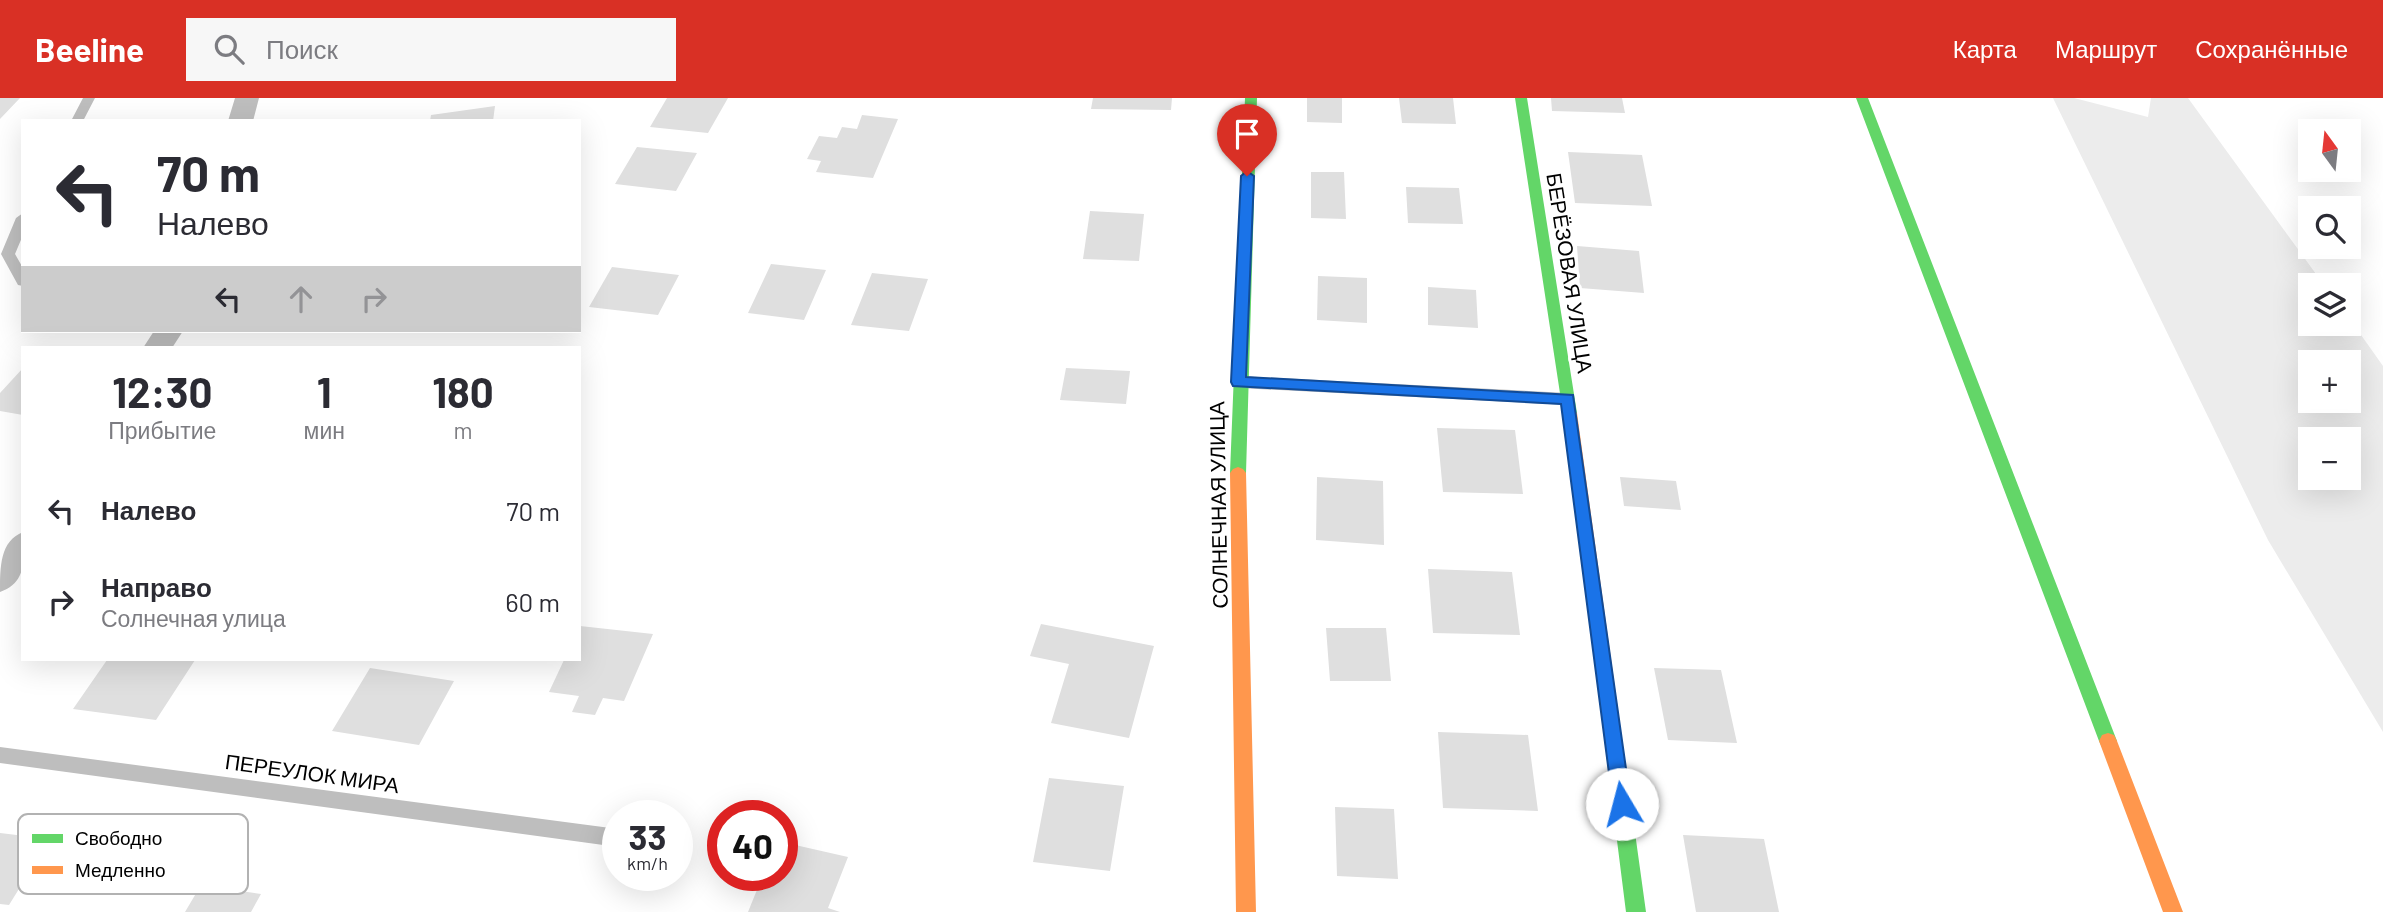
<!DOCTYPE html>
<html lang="ru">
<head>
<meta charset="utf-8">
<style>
  :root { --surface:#fff; --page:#f7f7f7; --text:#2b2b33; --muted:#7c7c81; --accent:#d93025 }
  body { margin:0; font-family:Barlow,sans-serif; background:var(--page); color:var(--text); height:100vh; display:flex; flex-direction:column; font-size:26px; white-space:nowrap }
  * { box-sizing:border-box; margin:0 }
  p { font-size:23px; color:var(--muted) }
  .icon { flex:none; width:38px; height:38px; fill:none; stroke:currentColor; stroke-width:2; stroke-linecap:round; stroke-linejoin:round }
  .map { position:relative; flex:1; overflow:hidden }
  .sheet { position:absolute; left:21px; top:248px; width:560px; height:315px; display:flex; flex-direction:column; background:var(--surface); border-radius:0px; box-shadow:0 7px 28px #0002 }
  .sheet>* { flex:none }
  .guide { position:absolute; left:21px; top:21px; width:560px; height:214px; border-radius:0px; box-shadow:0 7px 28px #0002; background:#fff; color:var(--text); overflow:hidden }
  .needle { width:46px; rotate:345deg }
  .controls { position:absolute; left:2298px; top:21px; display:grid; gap:14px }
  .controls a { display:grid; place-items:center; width:63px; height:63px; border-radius:0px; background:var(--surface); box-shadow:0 7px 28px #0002; font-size:35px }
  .speed { position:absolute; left:602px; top:702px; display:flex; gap:14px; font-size:35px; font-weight:700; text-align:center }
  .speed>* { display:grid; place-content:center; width:91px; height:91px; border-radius:50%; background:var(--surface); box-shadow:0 7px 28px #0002; line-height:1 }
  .speed small { font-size:18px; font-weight:400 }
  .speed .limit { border:10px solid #d22; background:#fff; color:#111 }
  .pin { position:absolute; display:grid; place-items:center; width:60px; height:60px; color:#fff; margin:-72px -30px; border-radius:50% 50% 50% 0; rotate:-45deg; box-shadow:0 0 7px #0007 }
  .pin .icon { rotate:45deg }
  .me { position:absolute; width:77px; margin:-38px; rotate:352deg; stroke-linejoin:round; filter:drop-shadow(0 0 5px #0008) }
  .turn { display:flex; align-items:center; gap:24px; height:147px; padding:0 21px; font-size:32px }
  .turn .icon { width:91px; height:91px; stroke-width:2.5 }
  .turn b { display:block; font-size:49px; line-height:60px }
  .lanes { display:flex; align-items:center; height:66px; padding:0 21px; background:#0003; justify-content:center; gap:35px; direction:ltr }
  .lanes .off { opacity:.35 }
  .eta { display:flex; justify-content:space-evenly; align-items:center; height:119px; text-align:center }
  .eta b { font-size:42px; font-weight:700; line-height:49px }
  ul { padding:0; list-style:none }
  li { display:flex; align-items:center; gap:21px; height:91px; padding:0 21px }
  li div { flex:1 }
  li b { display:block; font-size:26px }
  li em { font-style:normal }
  header { display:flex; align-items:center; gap:42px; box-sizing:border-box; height:98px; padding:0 35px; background:var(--accent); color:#fff }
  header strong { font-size:33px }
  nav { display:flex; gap:38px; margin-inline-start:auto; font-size:24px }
  .search { width:490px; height:63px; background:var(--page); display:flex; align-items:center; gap:18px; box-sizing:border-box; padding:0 24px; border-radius:0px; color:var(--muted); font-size:26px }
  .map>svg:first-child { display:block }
  .green { fill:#ececec; fill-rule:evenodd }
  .building { fill:#dfdfdf }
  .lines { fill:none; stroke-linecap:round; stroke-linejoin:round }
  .lane { fill:#bebebe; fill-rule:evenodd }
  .street { fill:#bebebe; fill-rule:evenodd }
  .fast { fill:#63d668; fill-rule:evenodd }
  .slow { fill:#ff974d; fill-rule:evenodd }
  .route { fill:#1a73e8; stroke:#114b97; stroke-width:2 }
  .labels { text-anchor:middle; stroke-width:6; stroke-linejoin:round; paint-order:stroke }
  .street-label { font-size:21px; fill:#000; stroke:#fff }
  .key { fill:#fff; stroke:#b2b2b2; stroke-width:2 }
  .key-label { font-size:19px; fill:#000 }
</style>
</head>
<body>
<header>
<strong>Beeline</strong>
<div class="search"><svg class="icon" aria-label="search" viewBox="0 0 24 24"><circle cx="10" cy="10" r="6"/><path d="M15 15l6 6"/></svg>Поиск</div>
<nav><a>Карта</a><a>Маршрут</a><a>Сохранённые</a></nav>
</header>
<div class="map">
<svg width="2383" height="814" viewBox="0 0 2383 814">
  <rect width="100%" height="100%" fill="#fff"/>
  <path class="green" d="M 2053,0 L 2074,0 L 2148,19 L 2151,0 L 2188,0 L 2324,187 L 2310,187 L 2310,226 L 2348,226 L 2349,220 L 2383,268 L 2383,634 L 2268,442 ZM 2310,264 L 2348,264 L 2348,303 L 2310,303 ZM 2310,341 L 2348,341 L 2348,380 L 2310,380 Z"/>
  <path class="building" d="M 0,0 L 20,0 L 0,21 Z
    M 667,0 L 728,0 L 708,35 L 650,29 Z
    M 1093,0 L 1172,0 L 1171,12 L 1091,11 Z
    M 1307,0 L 1342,0 L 1342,25 L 1307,24 Z
    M 1399,0 L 1453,0 L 1456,26 L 1402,25 Z
    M 1551,0 L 1622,0 L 1625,15 L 1552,13 Z
    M 495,8 L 493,23 L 430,23 L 431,17 Z
    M 862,17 L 898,21 L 873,80 L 816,74 L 821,63 L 807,61 L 819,38 L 837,40 L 842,29 L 857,31 Z
    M 637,49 L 697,55 L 676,93 L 615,86 Z
    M 1568,54 L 1642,57 L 1652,108 L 1575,105 Z
    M 1311,74 L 1344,74 L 1346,121 L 1311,120 Z
    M 1406,89 L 1459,90 L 1463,126 L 1408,125 Z
    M 1090,113 L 1144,116 L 1139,163 L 1083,161 Z
    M 1577,148 L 1639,153 L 1644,195 L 1580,190 Z
    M 771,166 L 826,172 L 804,222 L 748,215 Z
    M 612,169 L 679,177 L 658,217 L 589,209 Z
    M 872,175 L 928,181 L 909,233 L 851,227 Z
    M 1318,178 L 1367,180 L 1367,225 L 1317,222 Z
    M 1428,189 L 1476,192 L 1478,230 L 1428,227 Z
    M 23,270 L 23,317 L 0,313 L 0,295 Z
    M 1066,270 L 1130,273 L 1126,306 L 1060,302 Z
    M 1437,330 L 1515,332 L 1523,396 L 1443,394 Z
    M 1317,379 L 1383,383 L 1384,447 L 1316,442 Z
    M 1620,379 L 1676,383 L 1681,412 L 1624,408 Z
    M 1428,471 L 1512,474 L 1520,537 L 1433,535 Z
    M 1041,526 L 1154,548 L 1129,640 L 1051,625 L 1069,566 L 1030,558 Z
    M 580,528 L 653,536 L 624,603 L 603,600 L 595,617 L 572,614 L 579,598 L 549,594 L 564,562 L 579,562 Z
    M 1326,530 L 1386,530 L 1391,583 L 1330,583 Z
    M 107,562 L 195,562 L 156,622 L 73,611 Z
    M 370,570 L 454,583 L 419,647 L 332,633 Z
    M 1654,570 L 1721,572 L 1737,645 L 1668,642 Z
    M 1438,634 L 1528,637 L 1538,713 L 1443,710 Z
    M 1049,680 L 1124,688 L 1110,773 L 1033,764 Z
    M 1335,709 L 1394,711 L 1398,781 L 1337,778 Z
    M 0,735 L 50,741 L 9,807 L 0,806 Z
    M 1683,737 L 1764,741 L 1779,814 L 1696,814 Z
    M 782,744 L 848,759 L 828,810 L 840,814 L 748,814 L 763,777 L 782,777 Z
    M 201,787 L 261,796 L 251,814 L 185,814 Z"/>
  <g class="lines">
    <path class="lane" d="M 83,0 L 95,0 L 83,23 L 71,23 Z
      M 23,115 L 23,137 L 15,156 L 23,170 L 23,188 L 18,187 L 1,156 L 16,120 Z
      M 1239,278 L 1568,295 L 1575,301 L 1568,307 L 1239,290 L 1232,284 Z
      M 0,649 L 618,731 L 618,749 L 0,665 Z"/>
    <path class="street" d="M 235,0 L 259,0 L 253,23 L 228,23 Z
      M 154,233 L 183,233 L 172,250 L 143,250 Z
      M 23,434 C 23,459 29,484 0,494 C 0,469 0,443 23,434 Z"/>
    <path class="fast" d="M 1245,0 L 1257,0 L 1246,375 L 1243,379 L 1233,379 L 1230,375 Z
      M 1515,0 L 1527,0 L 1577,315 L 1570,321 L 1563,315 Z
      M 1856,0 L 1868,0 L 2117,643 L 2114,649 L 2108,651 L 2102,649 L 2099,643 Z
      M 1615,647 L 1621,649 L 1624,655 L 1646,814 L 1626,814 L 1606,655 L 1609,649 Z"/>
    <path class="slow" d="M 1570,309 L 1577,315 L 1624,655 L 1621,661 L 1615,663 L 1609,661 L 1606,655 L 1563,315 Z
      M 1238,369 L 1243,371 L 1246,375 L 1256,814 L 1236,814 L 1230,375 L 1233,371 Z
      M 2108,635 L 2114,637 L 2117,643 L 2183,814 L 2163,814 L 2099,643 L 2102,637 Z"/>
  </g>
  <path class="route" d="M 1247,73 L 1254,78 L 1246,279 L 1573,297 L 1631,706 L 1628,712 L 1622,715 L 1615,712 L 1613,706 L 1561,306 L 1233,288 L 1231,284 L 1241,78 Z"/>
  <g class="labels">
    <g class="street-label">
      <text transform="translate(1569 175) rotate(81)" y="7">БЕРЁЗОВАЯ УЛИЦА</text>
      <text transform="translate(1219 407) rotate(-91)" y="7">СОЛНЕЧНАЯ УЛИЦА</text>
      <text transform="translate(312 676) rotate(8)" y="7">ПЕРЕУЛОК МИРА</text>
    </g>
  </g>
  <rect x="18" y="716" width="230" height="80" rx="10" class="key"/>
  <rect x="32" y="736" width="31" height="9" fill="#63d668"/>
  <rect x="32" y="768" width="31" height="8" fill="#ff974d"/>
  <g class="key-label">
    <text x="75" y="747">Свободно</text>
    <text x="75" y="779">Медленно</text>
  </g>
</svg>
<div class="controls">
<a><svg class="needle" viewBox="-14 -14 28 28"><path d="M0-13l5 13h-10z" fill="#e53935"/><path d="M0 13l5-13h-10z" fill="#7c7c81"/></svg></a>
<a><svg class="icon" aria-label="search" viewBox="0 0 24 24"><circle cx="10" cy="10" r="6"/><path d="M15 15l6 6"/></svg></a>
<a><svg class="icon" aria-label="layers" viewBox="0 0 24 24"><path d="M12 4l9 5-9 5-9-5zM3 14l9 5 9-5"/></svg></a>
<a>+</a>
<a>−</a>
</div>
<div class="speed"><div>33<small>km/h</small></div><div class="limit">40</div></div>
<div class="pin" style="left:1247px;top:78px;background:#d93025"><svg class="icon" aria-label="arrive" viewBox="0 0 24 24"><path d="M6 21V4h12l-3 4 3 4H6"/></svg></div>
<svg class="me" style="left:1622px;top:706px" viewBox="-20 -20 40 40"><circle r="19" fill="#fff"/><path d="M0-13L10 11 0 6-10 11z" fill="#1a73e8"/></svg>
<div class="guide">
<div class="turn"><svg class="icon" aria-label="left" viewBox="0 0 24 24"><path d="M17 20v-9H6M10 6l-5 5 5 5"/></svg><div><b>70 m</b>Налево</div></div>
<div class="lanes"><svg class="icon" aria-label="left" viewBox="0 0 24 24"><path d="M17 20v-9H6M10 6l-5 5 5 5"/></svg><svg class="icon off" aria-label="ahead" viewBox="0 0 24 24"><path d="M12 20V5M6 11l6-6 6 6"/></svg><svg class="icon off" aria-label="right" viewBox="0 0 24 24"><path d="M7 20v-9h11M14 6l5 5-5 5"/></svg></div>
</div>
<section class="sheet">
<div class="eta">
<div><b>12:30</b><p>Прибытие</p></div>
<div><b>1</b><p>мин</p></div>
<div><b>180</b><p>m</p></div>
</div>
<ul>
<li><svg class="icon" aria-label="left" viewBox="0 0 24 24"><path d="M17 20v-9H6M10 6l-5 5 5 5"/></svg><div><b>Налево</b></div><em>70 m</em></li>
<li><svg class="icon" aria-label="right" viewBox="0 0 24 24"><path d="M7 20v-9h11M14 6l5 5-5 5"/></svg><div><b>Направо</b><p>Солнечная улица</p></div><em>60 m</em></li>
</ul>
</section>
</div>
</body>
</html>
